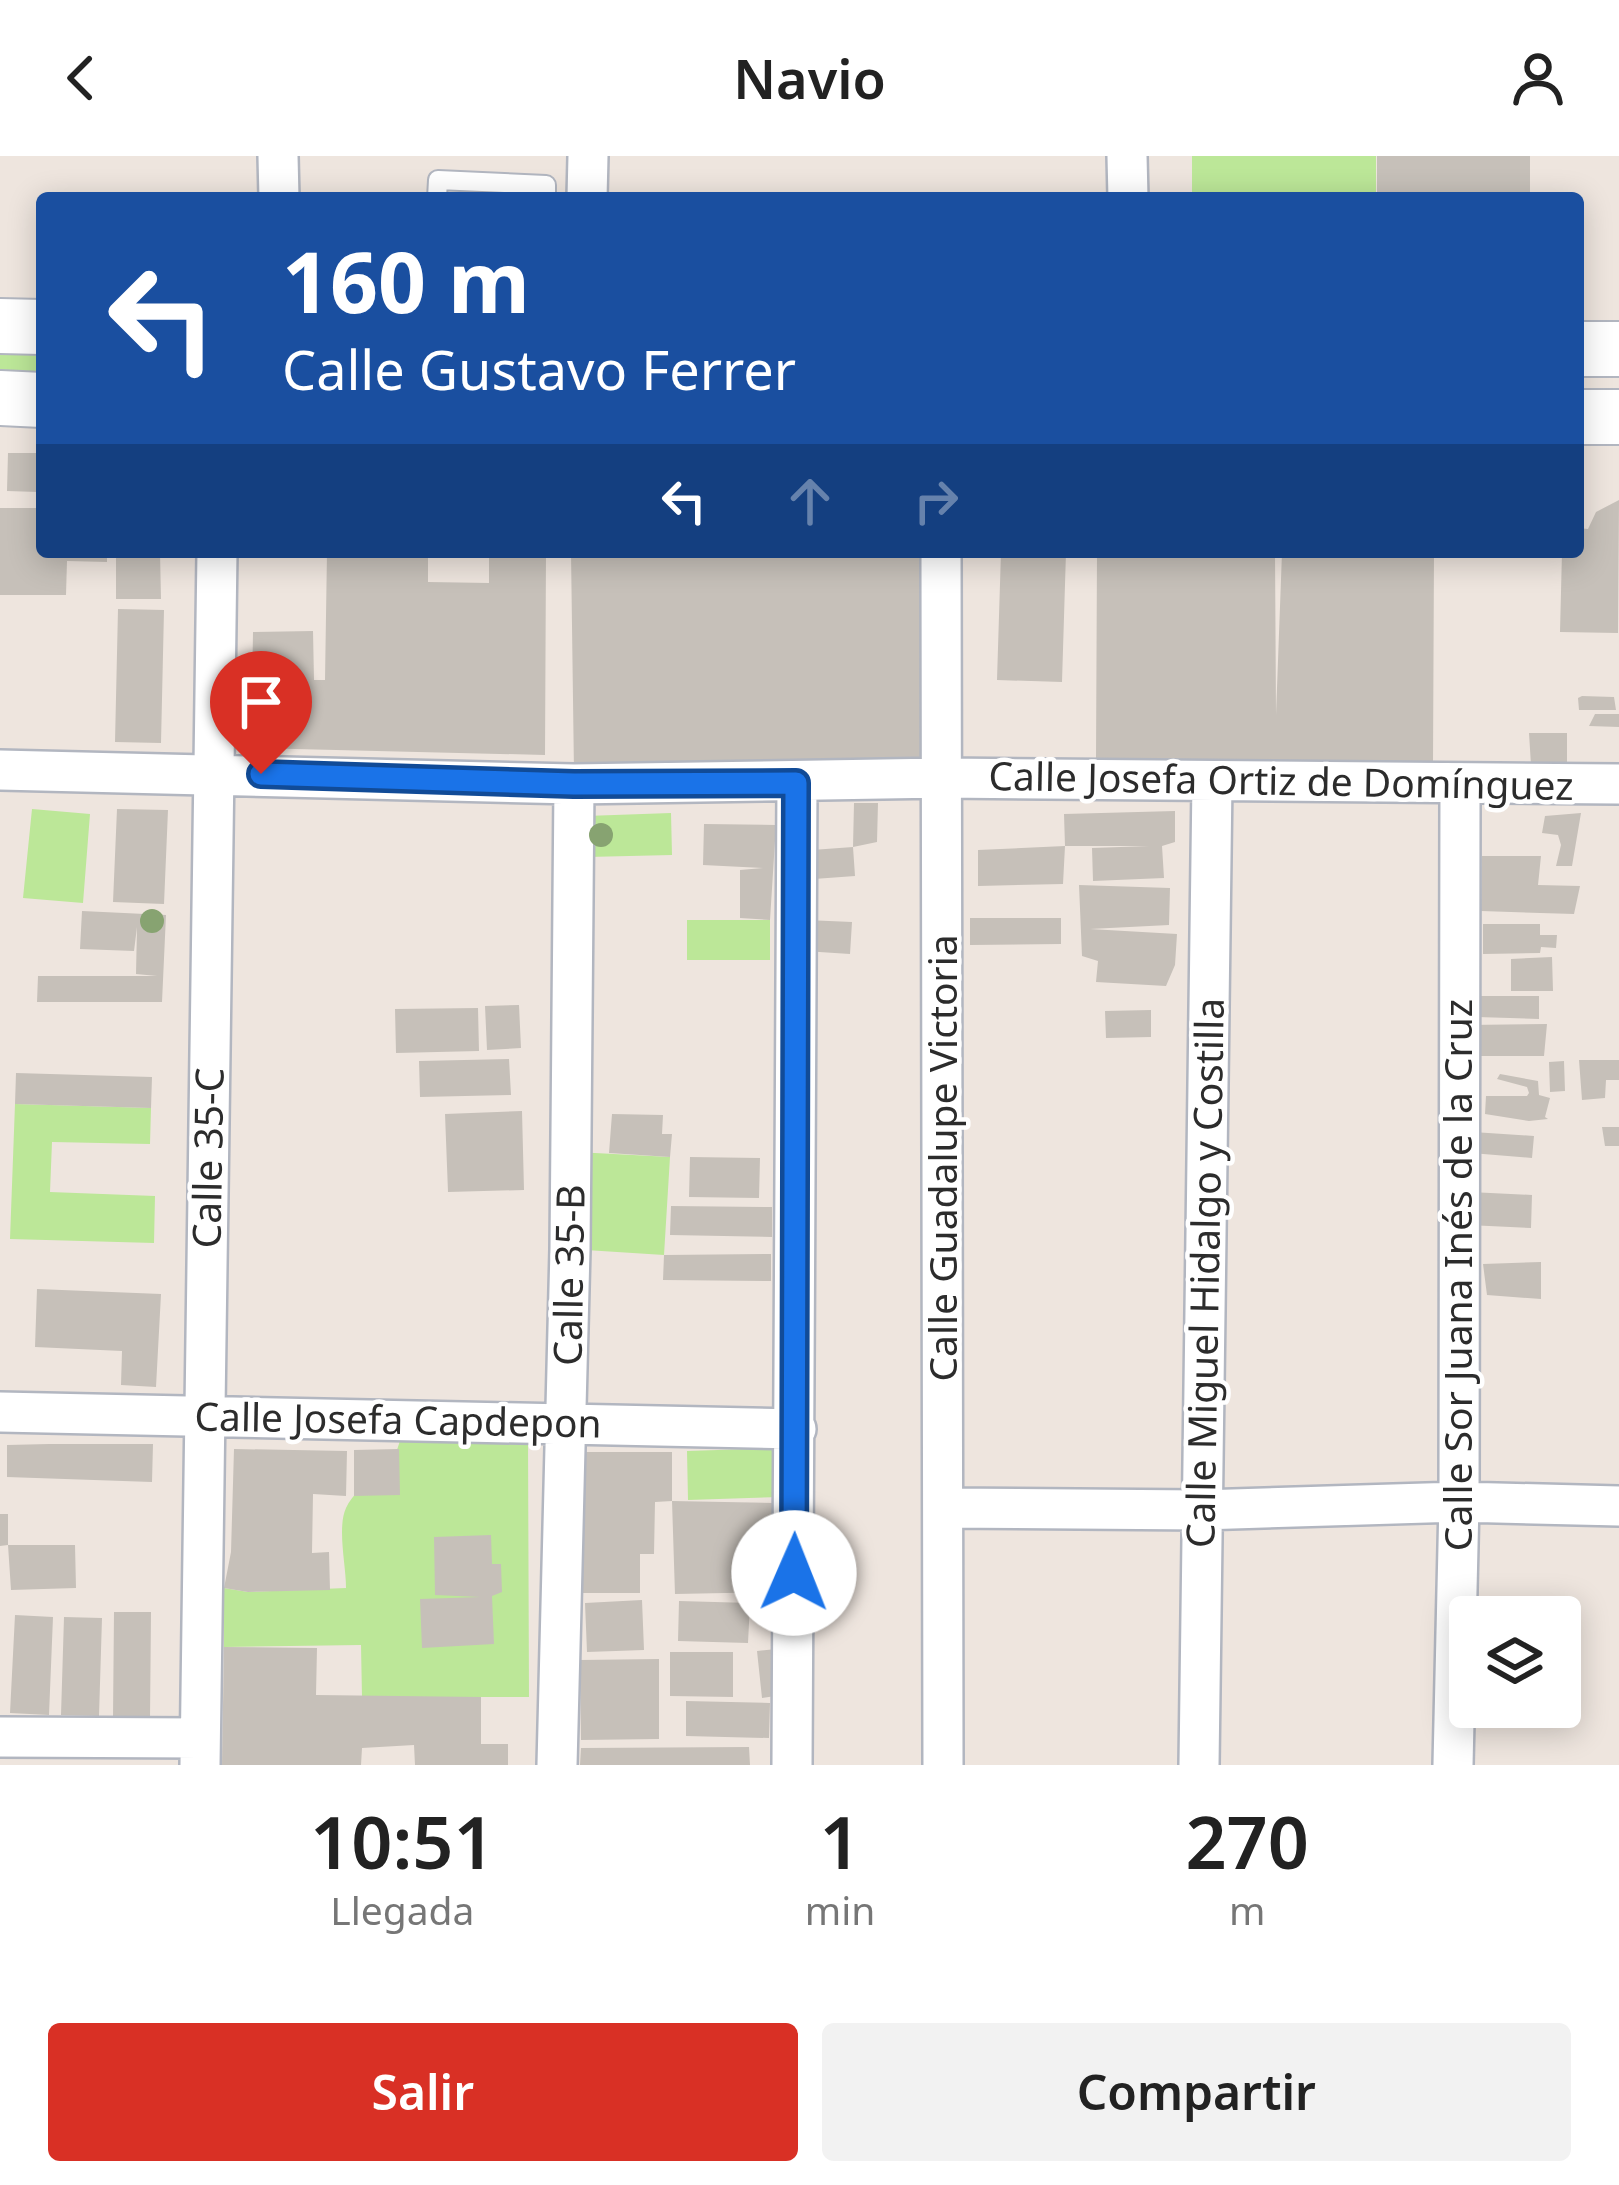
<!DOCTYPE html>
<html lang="es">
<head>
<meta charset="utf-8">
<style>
  :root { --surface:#fff; --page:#f2f2f2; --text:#222; --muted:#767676; --accent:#d93025 }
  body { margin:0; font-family:"Noto Sans",sans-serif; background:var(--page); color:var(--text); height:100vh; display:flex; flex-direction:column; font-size:45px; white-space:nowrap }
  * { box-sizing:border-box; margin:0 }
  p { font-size:39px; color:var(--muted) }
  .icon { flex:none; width:66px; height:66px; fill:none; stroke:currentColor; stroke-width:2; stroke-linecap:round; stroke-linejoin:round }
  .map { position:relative; height:1609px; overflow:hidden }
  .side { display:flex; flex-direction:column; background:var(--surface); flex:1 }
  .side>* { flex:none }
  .hud { position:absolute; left:36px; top:36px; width:1548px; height:366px; border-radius:12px; box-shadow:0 6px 30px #0003; background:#1a4fa0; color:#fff; overflow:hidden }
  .controls { position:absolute; left:1449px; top:1440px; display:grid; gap:24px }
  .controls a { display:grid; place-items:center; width:132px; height:132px; border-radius:12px; background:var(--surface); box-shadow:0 6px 30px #0003; font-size:60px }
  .pin { position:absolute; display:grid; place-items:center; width:102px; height:102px; color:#fff; margin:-123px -51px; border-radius:50% 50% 50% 0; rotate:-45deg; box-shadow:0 0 12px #0007 }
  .pin .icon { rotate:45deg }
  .me { position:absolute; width:132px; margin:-66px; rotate:1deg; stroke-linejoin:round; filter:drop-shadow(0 0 9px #0008) }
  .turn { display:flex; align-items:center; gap:42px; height:252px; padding:0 48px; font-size:54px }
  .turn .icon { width:156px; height:156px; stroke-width:2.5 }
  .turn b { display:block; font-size:84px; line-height:102px }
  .lanes { display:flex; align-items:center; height:114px; padding:0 48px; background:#0003; justify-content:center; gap:60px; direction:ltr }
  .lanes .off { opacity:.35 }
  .eta { display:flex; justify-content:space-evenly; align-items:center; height:204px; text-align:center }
  .eta b { font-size:72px; font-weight:600; line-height:84px }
  .primary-button { display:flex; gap:24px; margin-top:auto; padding:24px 48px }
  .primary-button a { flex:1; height:138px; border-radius:12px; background:var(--accent); color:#fff; font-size:48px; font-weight:600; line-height:138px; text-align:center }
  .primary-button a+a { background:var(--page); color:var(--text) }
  header { display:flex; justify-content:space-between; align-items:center; height:156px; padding:0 48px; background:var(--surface); font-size:54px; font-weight:600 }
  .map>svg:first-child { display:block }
  .green { fill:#bce798 }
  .building { fill:#c6c0b9 }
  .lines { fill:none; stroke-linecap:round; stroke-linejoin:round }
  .lane-casing { stroke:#b2b6c0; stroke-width:22 }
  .street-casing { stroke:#b2b6c0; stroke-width:44 }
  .secondary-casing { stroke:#b2b6c0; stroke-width:58 }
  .lane { stroke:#fff; stroke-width:18 }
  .street { stroke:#fff; stroke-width:39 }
  .secondary { stroke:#fff; stroke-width:54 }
  .tree { fill:#87a371 }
  .route-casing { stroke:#114b97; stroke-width:30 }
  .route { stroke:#1a73e8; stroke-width:21 }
  .labels { text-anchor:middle; stroke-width:9; stroke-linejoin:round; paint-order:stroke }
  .street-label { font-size:39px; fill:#2c2c2c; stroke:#fff }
</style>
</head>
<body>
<header><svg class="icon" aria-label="back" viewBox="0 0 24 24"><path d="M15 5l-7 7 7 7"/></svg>Navio<svg class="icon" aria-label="person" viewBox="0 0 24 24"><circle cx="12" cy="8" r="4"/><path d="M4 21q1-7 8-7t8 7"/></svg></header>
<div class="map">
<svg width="1619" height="1609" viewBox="0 0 1619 1609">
  <rect width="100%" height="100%" fill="#eee5de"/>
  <path class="green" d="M 1192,0 L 1376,0 L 1376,42 L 1192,42 Z
    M 0,189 L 42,189 L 42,218 L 0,217 Z
    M 32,653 L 90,658 L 83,747 L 23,742 Z
    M 671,657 L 672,699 L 587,701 L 586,660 Z
    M 687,764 L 770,764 L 770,804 L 687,804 Z
    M 15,948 L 151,952 L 150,988 L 52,986 L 50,1036 L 155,1040 L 154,1087 L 10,1083 Z
    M 576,996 L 670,1001 L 664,1099 L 570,1093 Z
    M 528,1281 L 529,1541 L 362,1541 L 361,1489 L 224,1491 L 224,1432 L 248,1436 L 346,1432 C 346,1409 337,1372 346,1352 C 358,1326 398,1311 400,1282 Z
    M 778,1292 L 780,1341 L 688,1344 L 687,1295 Z"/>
  <path class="building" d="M 1377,0 L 1530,0 L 1530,42 L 1377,42 Z
    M 8,297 L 39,297 L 38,336 L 7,335 Z
    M 1619,344 L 1618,477 L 1560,476 L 1562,396 L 1578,396 L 1578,372 L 1588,373 L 1596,356 Z
    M 0,352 L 42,352 L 42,396 L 107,396 L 107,406 L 67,405 L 66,439 L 0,439 Z
    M 116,396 L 160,396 L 161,443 L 116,443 Z
    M 327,396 L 428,396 L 428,426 L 489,427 L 489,396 L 546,396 L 545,599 L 251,592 L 253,476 L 313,475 L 314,524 L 325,524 Z
    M 571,396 L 928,396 L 930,617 L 574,617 Z
    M 1001,396 L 1066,396 L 1062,526 L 997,524 Z
    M 1097,396 L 1275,396 L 1276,559 L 1282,396 L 1434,396 L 1433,606 L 1096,602 Z
    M 118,453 L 164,454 L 161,587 L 115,586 Z
    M 1582,540 L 1614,541 L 1616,554 L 1579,554 L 1578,542 Z
    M 1595,558 L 1619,558 L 1619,571 L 1589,570 Z
    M 1529,577 L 1567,577 L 1567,610 L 1531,609 Z
    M 854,647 L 878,647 L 877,686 L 853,691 Z
    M 117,653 L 168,654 L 164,748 L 113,746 Z
    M 1175,655 L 1175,686 L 1162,690 L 1164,722 L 1093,725 L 1092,692 L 1149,690 L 1065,690 L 1064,658 Z
    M 1581,657 L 1572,710 L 1556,710 L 1561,689 L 1558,679 L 1542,677 L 1545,660 Z
    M 704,668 L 776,669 L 770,764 L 740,762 L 740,714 L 763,712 L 703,709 Z
    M 1065,690 L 1063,728 L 978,730 L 978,694 Z
    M 853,691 L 855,720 L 814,723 L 812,694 Z
    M 1482,700 L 1541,700 L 1538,729 L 1580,730 L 1574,758 L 1481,755 Z
    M 1079,729 L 1170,732 L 1169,769 L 1090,773 L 1177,778 L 1175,809 L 1166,830 L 1096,826 L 1098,805 L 1082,800 Z
    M 82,755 L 166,759 L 162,846 L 37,846 L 38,820 L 157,820 L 136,818 L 137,771 L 134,795 L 80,793 Z
    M 970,762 L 1061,762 L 1061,788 L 970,789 Z
    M 806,764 L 852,766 L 850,798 L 804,795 Z
    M 1483,768 L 1540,768 L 1540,779 L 1557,779 L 1556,792 L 1541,791 L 1540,797 L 1483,798 Z
    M 1552,801 L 1553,835 L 1511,835 L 1511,803 Z
    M 1477,840 L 1539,840 L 1539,863 L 1477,861 Z
    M 519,849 L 521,892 L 487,894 L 485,850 Z
    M 478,852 L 479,895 L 396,897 L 395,853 Z
    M 1151,854 L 1151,881 L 1106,882 L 1105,855 Z
    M 1547,868 L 1544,900 L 1467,900 L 1468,869 Z
    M 509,903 L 511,939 L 420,941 L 419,905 Z
    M 1579,904 L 1619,904 L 1619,924 L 1606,924 L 1605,942 L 1582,944 Z
    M 1564,905 L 1565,935 L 1550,936 L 1549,906 Z
    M 16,917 L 152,921 L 151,952 L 15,948 Z
    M 1500,918 L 1538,925 L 1539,939 L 1550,942 L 1545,961 L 1548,963 L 1529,965 L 1485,958 L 1486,940 L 1527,940 L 1529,937 L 1527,931 L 1497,923 Z
    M 522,955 L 524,1034 L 448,1036 L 445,958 Z
    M 612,958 L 663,959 L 662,978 L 672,978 L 670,1001 L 609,997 Z
    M 1602,971 L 1619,971 L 1619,990 L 1605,990 Z
    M 1473,976 L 1534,980 L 1532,1002 L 1471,997 Z
    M 690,1001 L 760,1002 L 759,1042 L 689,1041 Z
    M 1470,1036 L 1532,1039 L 1531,1072 L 1468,1069 Z
    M 671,1050 L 772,1051 L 772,1081 L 670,1079 Z
    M 771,1098 L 771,1125 L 663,1124 L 664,1099 Z
    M 1541,1106 L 1541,1143 L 1487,1139 L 1483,1108 Z
    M 37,1133 L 161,1138 L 156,1231 L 121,1229 L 122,1195 L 35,1191 Z
    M 49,1288 L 153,1288 L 152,1326 L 7,1321 L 7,1289 Z
    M 234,1293 L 347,1295 L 346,1340 L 313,1338 L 312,1397 L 329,1396 L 330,1434 L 248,1436 L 224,1432 L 231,1396 Z
    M 399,1293 L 400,1339 L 354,1340 L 354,1294 Z
    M 583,1296 L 672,1296 L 672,1345 L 773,1347 L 774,1436 L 675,1438 L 672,1345 L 655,1346 L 654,1398 L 640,1398 L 640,1437 L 583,1437 Z
    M 0,1358 L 8,1358 L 8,1389 L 75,1389 L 76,1432 L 11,1434 L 8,1389 L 0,1390 Z
    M 491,1379 L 492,1408 L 501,1408 L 502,1436 L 492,1440 L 494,1488 L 422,1492 L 420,1443 L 480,1441 L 435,1439 L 434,1381 Z
    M 642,1444 L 644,1494 L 587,1496 L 585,1447 Z
    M 679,1445 L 750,1447 L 748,1487 L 678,1485 Z
    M 773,1445 L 776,1470 L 763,1471 L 760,1446 Z
    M 114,1456 L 151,1456 L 150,1562 L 113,1561 Z
    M 15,1459 L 53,1461 L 49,1559 L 10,1557 Z
    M 64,1461 L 102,1462 L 99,1560 L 61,1559 Z
    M 224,1491 L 317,1492 L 316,1539 L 481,1541 L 481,1588 L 508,1588 L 508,1609 L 415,1609 L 414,1589 L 362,1592 L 361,1609 L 222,1609 Z
    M 776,1493 L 782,1539 L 762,1542 L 757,1495 Z
    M 670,1496 L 733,1496 L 733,1541 L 670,1540 Z
    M 659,1503 L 659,1583 L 581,1584 L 580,1504 Z
    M 686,1545 L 770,1547 L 769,1582 L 686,1580 Z
    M 749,1591 L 750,1609 L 580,1609 L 581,1592 Z"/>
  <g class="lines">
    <defs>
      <path id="lane" d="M 437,42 L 438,24 L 546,29 L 546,42"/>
      <path id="street" d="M 278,0 L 279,42
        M 1127,0 L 1128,42
        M 587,42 L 588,0
        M 941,396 L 943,1609
        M 0,614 L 574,628 L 943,622 L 1619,628
        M 0,1256 L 796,1273
        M 943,1352 L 1201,1354 L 1459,1346 L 1619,1350
        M 0,1581 L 200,1582
        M 200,1609 L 217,396
        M 557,1609 L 570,1093 L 574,628
        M 792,1609 L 797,627
        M 1199,1609 L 1212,625
        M 1453,1609 L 1459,1346 L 1460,629"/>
      <path id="secondary" d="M 0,170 L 42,171
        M 1578,193 L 1619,193
        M 0,242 L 42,244
        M 1578,261 L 1619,261"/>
    </defs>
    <use href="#lane" class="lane-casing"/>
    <use href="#street" class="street-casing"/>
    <use href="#secondary" class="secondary-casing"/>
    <use href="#lane" class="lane"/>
    <use href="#street" class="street"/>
    <use href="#secondary" class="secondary"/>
  </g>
  <g class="tree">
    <circle cx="601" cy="679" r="12"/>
    <circle cx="152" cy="765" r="12"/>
  </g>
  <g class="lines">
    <defs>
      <path id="route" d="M 261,618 L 574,628 L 796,627 L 794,1417"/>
    </defs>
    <use href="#route" class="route-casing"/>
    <use href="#route" class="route"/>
  </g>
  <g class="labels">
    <g class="street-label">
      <text transform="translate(1281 625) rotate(1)" y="14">Calle Josefa Ortiz de Domínguez</text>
      <text transform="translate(208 1002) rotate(-89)" y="14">Calle 35-C</text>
      <text transform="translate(943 1002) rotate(-90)" y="14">Calle Guadalupe Victoria</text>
      <text transform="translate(1205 1117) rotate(-89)" y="14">Calle Miguel Hidalgo y Costilla</text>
      <text transform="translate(569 1119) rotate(-89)" y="14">Calle 35-B</text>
      <text transform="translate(1458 1119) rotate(-90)" y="14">Calle Sor Juana Inés de la Cruz</text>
      <text transform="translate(398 1264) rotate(1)" y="14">Calle Josefa Capdepon</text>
    </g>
  </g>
</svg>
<div class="controls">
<a><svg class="icon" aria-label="layers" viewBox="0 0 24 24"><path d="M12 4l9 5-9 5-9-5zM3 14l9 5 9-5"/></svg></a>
</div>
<div class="pin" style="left:261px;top:618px;background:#d93025"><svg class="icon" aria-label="arrive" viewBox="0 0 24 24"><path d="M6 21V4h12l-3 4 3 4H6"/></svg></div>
<svg class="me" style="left:794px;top:1417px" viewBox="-20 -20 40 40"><circle r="19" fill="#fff"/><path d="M0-13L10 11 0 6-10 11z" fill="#1a73e8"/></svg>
<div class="hud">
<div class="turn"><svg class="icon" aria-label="left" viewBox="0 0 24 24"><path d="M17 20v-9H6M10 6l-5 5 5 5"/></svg><div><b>160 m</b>Calle Gustavo Ferrer</div></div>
<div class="lanes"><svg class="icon" aria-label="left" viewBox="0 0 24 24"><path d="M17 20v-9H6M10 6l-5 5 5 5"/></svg><svg class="icon off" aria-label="ahead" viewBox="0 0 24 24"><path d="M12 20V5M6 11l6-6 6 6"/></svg><svg class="icon off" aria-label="right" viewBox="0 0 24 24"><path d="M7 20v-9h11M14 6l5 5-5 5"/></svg></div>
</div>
</div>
<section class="side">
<div class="eta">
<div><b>10:51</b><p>Llegada</p></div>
<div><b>1</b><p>min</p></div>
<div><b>270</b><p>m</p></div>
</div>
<div class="primary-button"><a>Salir</a><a>Compartir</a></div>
</section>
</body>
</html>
